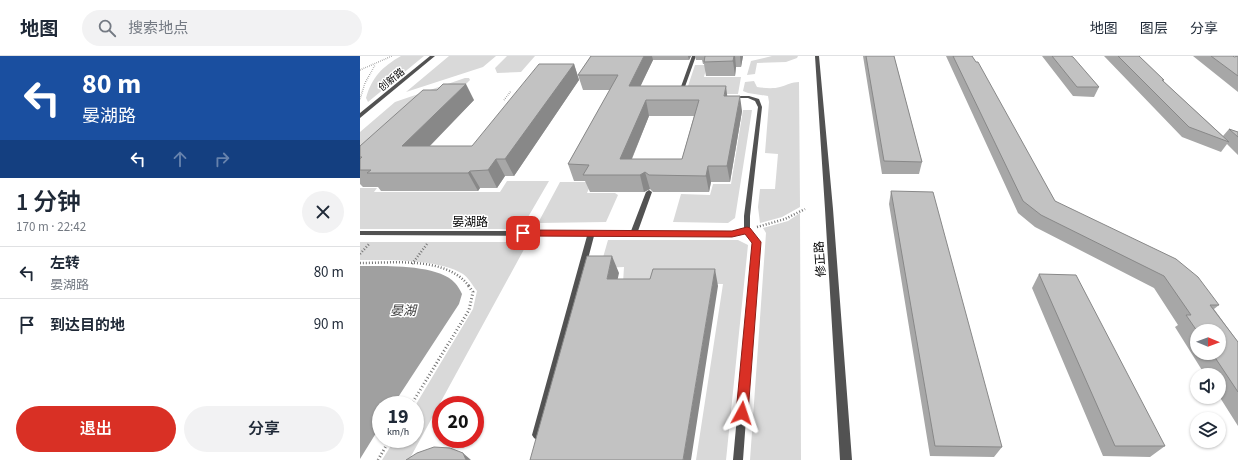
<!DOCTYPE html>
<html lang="zh">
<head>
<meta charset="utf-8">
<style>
  :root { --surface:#fff; --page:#f2f2f3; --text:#1f2937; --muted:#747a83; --line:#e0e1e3; --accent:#d93025 }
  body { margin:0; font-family:"Source Sans 3","Noto Sans SC",sans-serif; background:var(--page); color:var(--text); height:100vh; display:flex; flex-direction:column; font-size:15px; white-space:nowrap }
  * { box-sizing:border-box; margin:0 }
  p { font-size:13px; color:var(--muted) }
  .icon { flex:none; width:22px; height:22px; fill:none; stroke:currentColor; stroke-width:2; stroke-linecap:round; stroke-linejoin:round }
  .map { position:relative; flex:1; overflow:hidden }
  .details { display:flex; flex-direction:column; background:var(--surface); width:360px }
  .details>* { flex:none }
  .top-card { background:#1a4fa0; color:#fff; overflow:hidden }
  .needle { width:26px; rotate:91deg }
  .controls { position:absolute; left:830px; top:268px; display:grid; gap:8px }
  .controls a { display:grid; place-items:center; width:36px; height:36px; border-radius:50%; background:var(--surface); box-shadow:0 1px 3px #0004; font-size:20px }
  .speed { position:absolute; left:12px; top:340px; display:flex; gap:8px; font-size:20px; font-weight:700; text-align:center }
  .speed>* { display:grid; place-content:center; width:52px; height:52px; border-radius:50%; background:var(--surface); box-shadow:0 1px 3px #0004; line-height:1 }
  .speed small { font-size:10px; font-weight:400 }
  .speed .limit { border:6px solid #d22; background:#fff; color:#111 }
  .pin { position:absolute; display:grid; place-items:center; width:34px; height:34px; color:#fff; margin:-17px; border-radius:8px; box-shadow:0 2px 6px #0006 }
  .me { position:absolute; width:44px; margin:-22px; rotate:5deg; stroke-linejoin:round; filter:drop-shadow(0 0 3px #0008) }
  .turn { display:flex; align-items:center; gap:14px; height:84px; padding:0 16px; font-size:18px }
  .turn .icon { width:52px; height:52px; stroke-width:2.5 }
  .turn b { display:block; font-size:28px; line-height:34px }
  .lanes { display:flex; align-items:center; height:38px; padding:0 16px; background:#0003; justify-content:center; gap:20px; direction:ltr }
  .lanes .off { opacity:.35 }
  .round { display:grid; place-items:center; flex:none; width:42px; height:42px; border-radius:21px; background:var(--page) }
  .head { display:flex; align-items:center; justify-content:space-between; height:68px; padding:0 16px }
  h1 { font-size:24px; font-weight:600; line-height:30px }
  .cta { display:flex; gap:8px; margin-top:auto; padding:8px 16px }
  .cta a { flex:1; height:46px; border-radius:24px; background:var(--accent); color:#fff; font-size:16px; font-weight:600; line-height:46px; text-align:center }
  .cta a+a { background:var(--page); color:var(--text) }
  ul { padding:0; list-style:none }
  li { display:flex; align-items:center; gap:12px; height:52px; padding:0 16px; border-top:1px solid var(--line) }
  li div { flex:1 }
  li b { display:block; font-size:15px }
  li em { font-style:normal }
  header { display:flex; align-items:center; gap:24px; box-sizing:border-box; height:56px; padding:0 20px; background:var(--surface); border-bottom:1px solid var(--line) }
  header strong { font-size:19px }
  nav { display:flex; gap:22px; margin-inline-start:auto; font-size:14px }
  .search { width:280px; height:36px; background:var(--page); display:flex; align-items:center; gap:10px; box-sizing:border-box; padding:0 14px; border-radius:22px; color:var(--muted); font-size:15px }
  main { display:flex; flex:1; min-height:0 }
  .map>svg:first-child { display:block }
  .green { fill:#d9d9d9 }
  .water { fill:#a0a0a0 }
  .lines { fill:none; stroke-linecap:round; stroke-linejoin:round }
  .path-far2 { stroke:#747474; stroke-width:1.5; stroke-dasharray:0.5 1.5; stroke-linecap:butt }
  .path-far1 { stroke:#747474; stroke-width:2.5; stroke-dasharray:1 2; stroke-linecap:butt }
  .path { stroke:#747474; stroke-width:3; stroke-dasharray:1 2.5; stroke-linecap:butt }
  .service { fill:#525252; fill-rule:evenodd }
  .tertiary { fill:#525252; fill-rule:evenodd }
  .wall { fill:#a7a7a7; fill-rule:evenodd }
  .shaded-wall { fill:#888 }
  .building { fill:#c2c2c2; stroke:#888; fill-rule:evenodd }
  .route { fill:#d93025; stroke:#8d1f18 }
  .labels { text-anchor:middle; stroke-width:3; stroke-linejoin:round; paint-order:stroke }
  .far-street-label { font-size:10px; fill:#000; stroke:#fff }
  .street-label { font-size:12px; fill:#000; stroke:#fff }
  .water-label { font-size:13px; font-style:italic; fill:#414141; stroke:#fff }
</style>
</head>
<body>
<header>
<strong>地图</strong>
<div class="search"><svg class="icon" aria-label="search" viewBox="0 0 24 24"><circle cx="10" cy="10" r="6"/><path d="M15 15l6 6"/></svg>搜索地点</div>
<nav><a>地图</a><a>图层</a><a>分享</a></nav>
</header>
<main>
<section class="details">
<div class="top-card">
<div class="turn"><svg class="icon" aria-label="left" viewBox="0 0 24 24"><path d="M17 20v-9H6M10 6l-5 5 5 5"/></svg><div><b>80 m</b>晏湖路</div></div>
<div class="lanes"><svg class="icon" aria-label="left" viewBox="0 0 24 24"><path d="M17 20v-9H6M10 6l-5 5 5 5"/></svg><svg class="icon off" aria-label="ahead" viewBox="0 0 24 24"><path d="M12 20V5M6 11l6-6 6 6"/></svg><svg class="icon off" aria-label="right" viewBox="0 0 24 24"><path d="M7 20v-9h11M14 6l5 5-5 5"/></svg></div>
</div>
<div class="head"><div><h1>1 分钟</h1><p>170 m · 22:42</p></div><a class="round"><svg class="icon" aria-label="close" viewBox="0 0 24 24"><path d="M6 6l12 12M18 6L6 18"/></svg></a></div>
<ul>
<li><svg class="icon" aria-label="left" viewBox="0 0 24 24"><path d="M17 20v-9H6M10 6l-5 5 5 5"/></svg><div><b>左转</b><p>晏湖路</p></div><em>80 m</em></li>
<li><svg class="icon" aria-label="arrive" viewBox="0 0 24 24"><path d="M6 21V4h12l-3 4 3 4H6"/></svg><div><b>到达目的地</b></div><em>90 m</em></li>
</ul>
<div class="cta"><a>退出</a><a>分享</a></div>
</section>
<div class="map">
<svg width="878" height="404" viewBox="0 0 878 404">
  <rect width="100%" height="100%" fill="#fff"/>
  <path class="green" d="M 41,0 L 64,0 L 8,46 L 6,42 C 12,21 22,11 41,0 Z
    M 89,0 L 136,0 L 123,11 L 46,36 Z
    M 147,0 L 175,0 L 161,16 L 137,17 L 135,12 Z
    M 412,0 L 438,0 L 437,2 L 426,6 L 397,7 L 395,18 L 387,19 L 391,5 Z
    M 335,9 L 347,9 L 344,21 L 381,21 L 378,38 L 333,38 L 326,36 Z
    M 105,22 L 109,22 L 110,24 L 85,49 L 0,117 L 0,76 L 35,46 Z
    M 394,25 L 397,31 C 404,32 413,33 420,31 C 427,29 432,26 439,26 L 440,151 L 422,161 L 400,167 L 398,151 L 400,133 L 415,133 L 418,98 L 405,97 L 409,46 L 408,40 L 388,37 L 383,35 L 385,26 Z
    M 383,54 L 392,54 L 375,162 L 368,167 L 313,166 L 321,138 L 350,139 L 353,128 L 371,128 Z
    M 147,125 L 189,125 L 164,168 L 154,173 L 0,173 L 0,132 L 17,132 L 14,136 L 140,136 Z
    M 200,126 L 232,126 L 227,137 L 255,137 L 258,139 L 246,166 L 178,167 Z
    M 440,157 L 441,404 L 390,404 L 406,177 L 403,172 L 428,165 Z
    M 248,184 L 378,184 L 388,189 L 366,404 L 336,404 L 363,228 L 263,227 L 264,211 L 240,212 Z
    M 0,186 L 168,186 L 49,404 L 22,404 L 35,383 L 55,383 L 55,350 L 113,253 L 117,235 C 113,230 108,221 103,218 C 79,203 28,204 0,204 Z"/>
  <path class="water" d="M 0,210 C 24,210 79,208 95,227 C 98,230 100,234 102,238 L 99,248 L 33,349 L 21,349 L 21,369 L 0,403 Z"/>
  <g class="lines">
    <path class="path-far2" d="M 0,14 L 32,0
      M 0,43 L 5,27 L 15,9
      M 144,44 L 151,35"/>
    <path class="path-far1" d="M 397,171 L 425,163 L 445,153
      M 0,198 L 9,188
      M 0,207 C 34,207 86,200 109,230
      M 52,208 L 67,188"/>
    <path class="path" d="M 51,349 L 109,254 L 113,236 L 108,229
      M 18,404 L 30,383"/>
    <path class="service" d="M 70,0 L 75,0 L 0,62 L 0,57 Z
      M 332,0 L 336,0 L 322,39 L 318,40 L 318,39 Z
      M 369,40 L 389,40 L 399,43 L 402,51 L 390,160 L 390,174 L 399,186 L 383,404 L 373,404 L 393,186 L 385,177 L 372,180 L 234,180 L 182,379 L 180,382 L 177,384 L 174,382 L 172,379 L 227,180 L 0,179 L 0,175 L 271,175 L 286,136 L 289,134 L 292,136 L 278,175 L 372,176 L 384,173 L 384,160 L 398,51 L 395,45 L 388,42 L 371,42 L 369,41 Z"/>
    <path class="tertiary" d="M 455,0 L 459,0 L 473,153 L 492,404 L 480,404 L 465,153 Z"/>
  </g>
  <path class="wall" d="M 231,0 L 331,0 L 329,4 L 293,4 L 280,30 L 367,40 L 382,55 L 370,126 L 351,126 L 349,136 L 293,136 L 290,133 L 284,136 L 230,136 L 225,125 L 214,125 L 208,108 L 250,34 L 223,34 L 218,19 ZM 289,60 L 334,60 L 322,103 L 272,103 Z
    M 335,0 L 383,0 L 381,11 L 376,11 L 375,20 L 346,20 L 344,8 L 343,8 L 342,4 L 336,4 Z
    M 503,0 L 534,0 L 562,106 L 559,118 L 522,118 Z
    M 586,0 L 612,0 L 695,145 L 859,249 L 854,253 L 878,286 L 878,370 L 859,340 L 859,319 L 845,319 L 815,271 L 818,269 L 794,232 L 675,171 L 658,157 ZM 837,275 L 859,297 L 837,297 Z
    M 682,0 L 711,0 L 739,31 L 734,41 L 713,40 Z
    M 744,0 L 779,0 L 804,24 L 803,25 L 863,80 L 869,73 L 878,76 L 878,99 L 867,88 L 861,96 L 822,81 Z
    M 833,0 L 873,0 L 874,1 L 878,0 L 878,36 Z
    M 214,8 L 219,24 L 154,120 L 145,120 L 137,132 L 120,132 L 118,135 L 21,135 L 18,131 L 3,131 L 0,128 L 0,90 L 77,34 L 114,44 L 70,90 L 112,90 Z
    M 531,135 L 642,391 L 634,401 L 570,400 L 529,148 Z
    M 679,218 L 805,390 L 790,401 L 743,400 L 672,232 Z"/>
  <path class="shaded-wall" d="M 284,0 L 292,0 L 293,4 L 273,46 L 269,30 Z
    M 328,0 L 331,0 L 329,4 Z
    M 374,0 L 375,0 L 376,11 L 375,20 L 373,5 Z
    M 380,0 L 383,0 L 381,11 Z
    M 214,8 L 219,24 L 154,120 L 145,103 Z
    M 106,28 L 114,44 L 53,107 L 42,90 Z
    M 366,30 L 368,46 L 364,40 Z
    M 380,40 L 382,55 L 370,126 L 367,110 Z
    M 286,44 L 289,60 L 265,119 L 260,103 Z
    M 136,103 L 145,120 L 137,132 L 128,114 Z
    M 348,110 L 351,126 L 349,136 L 346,120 Z
    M 110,115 L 120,132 L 118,135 L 108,117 Z
    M 285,116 L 290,133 L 284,136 L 280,119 Z
    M 252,200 L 259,217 L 254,240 L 247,223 Z
    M 355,213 L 358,230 L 331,404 L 323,404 Z
    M 103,397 L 111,404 L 106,404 Z"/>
  <path class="building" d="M 231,0 L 284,0 L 269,30 L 366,30 L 364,40 L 380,40 L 367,110 L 348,110 L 346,120 L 289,119 L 285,116 L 280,119 L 223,119 L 229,109 L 208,108 L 258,19 L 218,19 ZM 286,44 L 339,44 L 322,103 L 260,103 Z
    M 345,0 L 374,0 L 373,5 L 344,6 Z
    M 506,0 L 534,0 L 562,106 L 524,105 Z
    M 593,0 L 612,0 L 616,6 L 618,6 L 695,145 L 816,203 L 838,221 L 859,249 L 850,249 L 878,286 L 878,336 L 852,297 L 859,297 L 859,275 L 837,275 L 826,259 L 831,259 L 804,220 L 681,159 L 663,145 Z
    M 692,0 L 711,0 L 713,1 L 739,31 L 717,31 Z
    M 758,0 L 779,0 L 804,24 L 802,24 L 869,86 L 829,71 Z
    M 851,0 L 873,0 L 874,1 L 878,0 L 878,20 Z
    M 179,8 L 214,8 L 145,103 L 136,103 L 128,114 L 110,115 L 108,117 L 7,117 L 11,114 L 0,114 L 0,103 L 2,101 L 0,101 L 0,90 L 63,34 L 77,34 L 83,28 L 106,28 L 42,90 L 112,90 Z
    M 869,73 L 878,76 L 878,81 Z
    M 531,135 L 573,136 L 642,391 L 575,390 Z
    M 227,200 L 252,200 L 247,223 L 290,223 L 293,213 L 355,213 L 323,404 L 170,404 Z
    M 679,218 L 716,219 L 805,390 L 755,390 Z
    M 74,391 L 90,392 L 103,397 L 106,404 L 46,404 L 57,397 Z"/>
  <path class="route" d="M 387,171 L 390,172 L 401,186 L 388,357 L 386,361 L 382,363 L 377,361 L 376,357 L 392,187 L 385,178 L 372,181 L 163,180 L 159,177 L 163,174 L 372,175 Z"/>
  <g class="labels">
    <g class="far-street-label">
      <text transform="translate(31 23) rotate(-39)" y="4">创新路</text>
    </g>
    <g class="street-label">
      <text x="110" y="170">晏湖路</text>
      <text transform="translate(460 203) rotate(-94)" y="4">修正路</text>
    </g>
    <g class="water-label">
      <text x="43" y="259">晏湖</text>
    </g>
  </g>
</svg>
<div class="controls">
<a><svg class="needle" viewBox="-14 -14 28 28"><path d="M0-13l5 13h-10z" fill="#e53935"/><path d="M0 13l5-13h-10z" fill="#747a83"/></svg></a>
<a><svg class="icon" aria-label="sound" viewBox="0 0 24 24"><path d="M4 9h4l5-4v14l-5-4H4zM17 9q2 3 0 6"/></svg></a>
<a><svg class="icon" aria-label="layers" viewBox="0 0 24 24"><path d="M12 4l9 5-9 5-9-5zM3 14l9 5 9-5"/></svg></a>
</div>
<div class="speed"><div>19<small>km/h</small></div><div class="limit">20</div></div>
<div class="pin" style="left:163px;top:177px;background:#d93025"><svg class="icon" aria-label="arrive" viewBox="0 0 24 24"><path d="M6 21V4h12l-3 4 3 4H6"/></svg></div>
<svg class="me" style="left:382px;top:357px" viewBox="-20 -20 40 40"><path d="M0-17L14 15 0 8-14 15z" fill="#d93025" stroke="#fff" stroke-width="4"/></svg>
</div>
</main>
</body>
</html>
